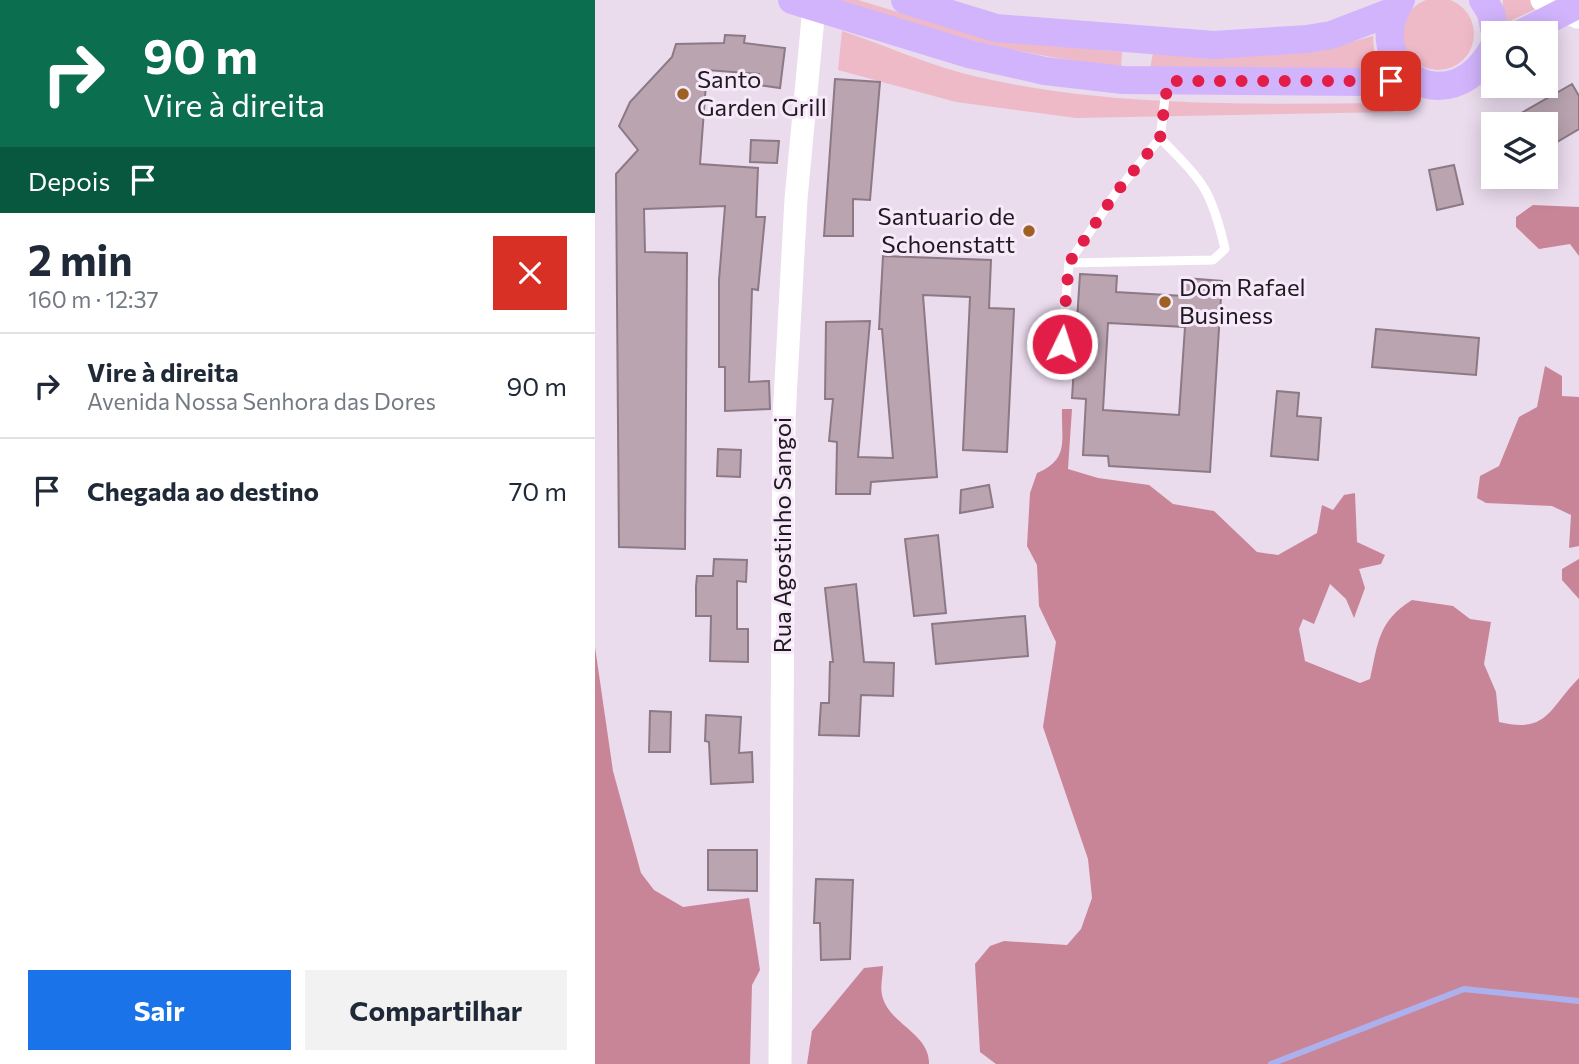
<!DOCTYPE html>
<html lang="pt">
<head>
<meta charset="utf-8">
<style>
  :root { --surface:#fff; --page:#f2f2f3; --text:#1f2937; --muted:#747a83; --line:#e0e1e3; --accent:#1a73e8 }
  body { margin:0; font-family:Commissioner,sans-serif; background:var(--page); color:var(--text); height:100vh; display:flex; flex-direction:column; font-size:26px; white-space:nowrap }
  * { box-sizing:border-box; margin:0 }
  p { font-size:23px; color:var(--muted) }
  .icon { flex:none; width:38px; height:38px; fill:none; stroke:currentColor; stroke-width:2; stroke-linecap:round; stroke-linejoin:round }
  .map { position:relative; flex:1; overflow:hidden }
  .sheet { display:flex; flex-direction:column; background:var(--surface); width:595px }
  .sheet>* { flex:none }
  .top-card { background:#0b6e4f; color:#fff; overflow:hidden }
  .controls { position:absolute; left:886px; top:21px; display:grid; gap:14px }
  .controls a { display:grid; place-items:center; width:77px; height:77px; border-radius:0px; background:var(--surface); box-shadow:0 4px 18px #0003; font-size:35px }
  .pin { position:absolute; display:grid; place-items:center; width:60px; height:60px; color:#fff; margin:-30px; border-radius:14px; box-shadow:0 4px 10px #0006 }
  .me { position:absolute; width:77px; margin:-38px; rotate:4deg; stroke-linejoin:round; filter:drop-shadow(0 0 5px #0008) }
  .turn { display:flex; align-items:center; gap:24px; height:147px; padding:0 28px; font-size:32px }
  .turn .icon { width:91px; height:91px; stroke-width:2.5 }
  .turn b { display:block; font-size:49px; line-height:60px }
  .then { display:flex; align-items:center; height:66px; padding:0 28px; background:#0003; gap:14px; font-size:26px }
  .round { display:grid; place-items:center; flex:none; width:74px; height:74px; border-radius:0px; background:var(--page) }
  .overview { display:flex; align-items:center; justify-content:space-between; height:119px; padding:0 28px }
  h1 { font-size:42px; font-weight:700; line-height:52px }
  .button { display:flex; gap:14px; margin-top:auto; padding:14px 28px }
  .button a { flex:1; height:80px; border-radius:0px; background:var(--accent); color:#fff; font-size:28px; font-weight:700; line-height:80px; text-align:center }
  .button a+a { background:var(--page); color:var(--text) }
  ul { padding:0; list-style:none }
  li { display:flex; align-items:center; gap:21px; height:105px; padding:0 28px; border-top:2px solid var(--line) }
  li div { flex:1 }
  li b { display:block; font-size:26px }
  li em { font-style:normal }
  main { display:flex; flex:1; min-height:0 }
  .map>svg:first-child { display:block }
  .green { fill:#eebac8 }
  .forest { fill:#c98598 }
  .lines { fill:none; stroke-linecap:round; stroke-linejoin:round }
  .stream { stroke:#acb1ed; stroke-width:6 }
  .building { fill:#b9a4b0; stroke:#8c7985; stroke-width:2; fill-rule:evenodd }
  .service { stroke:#fff; stroke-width:9 }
  .tertiary { stroke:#fff; stroke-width:23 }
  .primary { stroke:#d2b4fd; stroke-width:28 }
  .route { stroke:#e11d48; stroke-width:12; stroke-dasharray:0 21.6 }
  .poi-dot { fill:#9e6124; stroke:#f7e8fa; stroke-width:2.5 }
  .labels { text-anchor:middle; stroke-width:6; stroke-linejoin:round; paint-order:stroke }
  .poi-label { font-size:24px; fill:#1f1920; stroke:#f7e8fa; text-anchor:start }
  .street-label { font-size:24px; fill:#1f1920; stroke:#f7e8fa }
</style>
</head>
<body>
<main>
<section class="sheet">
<div class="top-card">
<div class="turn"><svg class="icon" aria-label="right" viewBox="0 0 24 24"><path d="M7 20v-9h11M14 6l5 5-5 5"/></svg><div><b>90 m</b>Vire à direita</div></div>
<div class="then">Depois<svg class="icon" aria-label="arrive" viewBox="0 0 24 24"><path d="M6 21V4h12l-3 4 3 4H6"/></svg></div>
</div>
<div class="overview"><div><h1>2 min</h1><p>160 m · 12:37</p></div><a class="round" style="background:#d93025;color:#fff"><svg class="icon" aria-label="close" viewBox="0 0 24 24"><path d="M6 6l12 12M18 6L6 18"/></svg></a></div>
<ul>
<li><svg class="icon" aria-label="right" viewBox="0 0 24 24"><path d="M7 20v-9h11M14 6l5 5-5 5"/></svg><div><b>Vire à direita</b><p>Avenida Nossa Senhora das Dores</p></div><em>90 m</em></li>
<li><svg class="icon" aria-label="arrive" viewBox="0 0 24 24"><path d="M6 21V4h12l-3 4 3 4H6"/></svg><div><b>Chegada ao destino</b></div><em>70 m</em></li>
</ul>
<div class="button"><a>Sair</a><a>Compartilhar</a></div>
</section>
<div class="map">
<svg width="984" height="1064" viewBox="0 0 984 1064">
  <rect width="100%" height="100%" fill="#eadbed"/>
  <path class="green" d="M807 34a36 36 0 1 1 72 0a36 36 0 1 1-72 0Z
    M 229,0 L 263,0 L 329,20 L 437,43 L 527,52 L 526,66 C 422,57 328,28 229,0 Z
    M 908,0 L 935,0 L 949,5 L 907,25 Z
    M 247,31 C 292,46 338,67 383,77 C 518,108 659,104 797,103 L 798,112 L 481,118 L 361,102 L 243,70 Z
    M 778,36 L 779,50 L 789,70 L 555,69 L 558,53 L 740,46 Z"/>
  <path class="forest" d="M 938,205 L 984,207 L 984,256 L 975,244 L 944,249 L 921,227 L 921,217 Z
    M 950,366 L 967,376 L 967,396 L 984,397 L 984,546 L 974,548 L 976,515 L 957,506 L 891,503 L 882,498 L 885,476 L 904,466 L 924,417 L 942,407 Z
    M 467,409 L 477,409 L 473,469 L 503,478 L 554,485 L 578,504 L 619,511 L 662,552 L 683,555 L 722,533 L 727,505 L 738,510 L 749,495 L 760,493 L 762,542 L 790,555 L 786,564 L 764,569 L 770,588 L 759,618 L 751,599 L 735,584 L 719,624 L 708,619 L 704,629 L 710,661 L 765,683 L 775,679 C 783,643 783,621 817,600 L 858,606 L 875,619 L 896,622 L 889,664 L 901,692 L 904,722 C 953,734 954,708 984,678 L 984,1064 L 401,1064 L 385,1052 L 380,964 L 395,946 L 409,941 L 472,945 L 486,929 L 497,898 L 493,859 L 448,727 L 461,642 L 444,606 L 442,565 L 432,546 L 435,493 L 442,473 C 475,459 466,440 467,409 Z
    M 984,559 L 984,599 L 967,580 L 967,569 Z
    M 0,647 L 18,771 L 46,873 L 59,890 L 88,907 L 154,898 L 165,970 L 157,985 L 155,1064 L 0,1064 Z
    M 288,966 C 288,975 285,987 287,995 C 293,1024 335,1033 334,1064 L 212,1064 L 217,1031 L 269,968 Z"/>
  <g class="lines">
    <path class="stream" d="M 676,1064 L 869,989 L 984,1001"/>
  </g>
  <path class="building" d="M 130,35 L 150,36 L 149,43 L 190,48 L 185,88 L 163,85 L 164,74 L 112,70 L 105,164 L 163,168 L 161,217 L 170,217 L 163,290 L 157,289 L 154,382 L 174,381 L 175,409 L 130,411 L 130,367 L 124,367 L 124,280 L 130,206 L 49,209 L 50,252 L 92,253 L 90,549 L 24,547 L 21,174 L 43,150 L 24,126 L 35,102 L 77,57 L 81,44 L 129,43 Z
    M 240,79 L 285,82 L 275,200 L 258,199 L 258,236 L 229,236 Z
    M 977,84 L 984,96 L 984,129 L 950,149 L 950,124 L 907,124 Z
    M 156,140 L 184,141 L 182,163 L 155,162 Z
    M 859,165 L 868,204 L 842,210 L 834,170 Z
    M 288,256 L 396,260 L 394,308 L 419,309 L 412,452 L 368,450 L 375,297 L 328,295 L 342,477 L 276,482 L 275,494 L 241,494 L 242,442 L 234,441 L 238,399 L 230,399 L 231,322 L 275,321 L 263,457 L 298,458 L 287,329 L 284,329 Z
    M 485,274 L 522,276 L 521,292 L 589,296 L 591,278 L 627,281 L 615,472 L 514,466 L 513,456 L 488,455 L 491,399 L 477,398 ZM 513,323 L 590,327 L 584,415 L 508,410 Z
    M 781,329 L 884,338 L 881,375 L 777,367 Z
    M 682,391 L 704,393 L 702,416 L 726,418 L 723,460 L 676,456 Z
    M 123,449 L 146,450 L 145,477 L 122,476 Z
    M 394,485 L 398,507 L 365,513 L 366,490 Z
    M 343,535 L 351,613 L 319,616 L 310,539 Z
    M 119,559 L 152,560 L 151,582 L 142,581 L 142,629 L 153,629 L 153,662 L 115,661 L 116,616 L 101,616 L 101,586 L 102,576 L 118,576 Z
    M 261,584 L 269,662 L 299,663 L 298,696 L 266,695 L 264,736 L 224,735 L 226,703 L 234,703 L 235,662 L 238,662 L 230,588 Z
    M 430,616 L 433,656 L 341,664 L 337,624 Z
    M 55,711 L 76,712 L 75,752 L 54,752 Z
    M 111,715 L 146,717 L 144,753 L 157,752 L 158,782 L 116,784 L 114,742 L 110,741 Z
    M 113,850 L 162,850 L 162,891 L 113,890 Z
    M 221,879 L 258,880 L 255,959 L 226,960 L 225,923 L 219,923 Z"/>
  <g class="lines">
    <path class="service" d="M 474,263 L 618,260 L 630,249 C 616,188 608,182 565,138
      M 467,344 L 474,263 L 520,194 L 565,138 L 572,82"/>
    <path class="tertiary" d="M 947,0 L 982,17
      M 185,1064 L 189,418 L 201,199 L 219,7"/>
    <path class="primary" d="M 197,0 L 374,54 L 450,71 L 528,80 L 773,82 L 818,79
      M 310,0 L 401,28 L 619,45 L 712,39 L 736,35 L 799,11
      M 806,0 C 763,66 853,128 898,48
      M 888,0 L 896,13 L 900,33
      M 927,33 L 984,4"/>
  </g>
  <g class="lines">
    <path class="route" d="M 467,344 L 474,263 L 520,194 L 565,138 L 573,81 L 796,81"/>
  </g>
  <g class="poi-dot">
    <circle cx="88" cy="94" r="7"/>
    <circle cx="434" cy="231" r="7"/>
    <circle cx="570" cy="302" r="7"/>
  </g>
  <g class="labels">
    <g class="poi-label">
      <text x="102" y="88">Santo<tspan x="102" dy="28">Garden Grill</tspan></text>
      <text x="420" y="225" text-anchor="end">Santuario de<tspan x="420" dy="28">Schoenstatt</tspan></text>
      <text x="584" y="296">Dom Rafael<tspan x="584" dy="28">Business</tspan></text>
    </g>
    <g class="street-label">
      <text transform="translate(188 535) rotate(-90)" y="8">Rua Agostinho Sangoi</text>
    </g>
  </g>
</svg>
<div class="controls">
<a><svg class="icon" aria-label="search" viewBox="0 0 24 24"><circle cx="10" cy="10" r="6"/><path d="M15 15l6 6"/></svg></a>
<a><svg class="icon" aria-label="layers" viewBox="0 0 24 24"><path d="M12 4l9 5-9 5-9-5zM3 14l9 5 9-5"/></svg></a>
</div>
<div class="pin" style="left:796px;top:81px;background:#d93025"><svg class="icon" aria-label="arrive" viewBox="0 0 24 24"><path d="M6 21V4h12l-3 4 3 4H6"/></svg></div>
<svg class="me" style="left:467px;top:344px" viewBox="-20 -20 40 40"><circle r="17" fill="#e11d48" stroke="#fff" stroke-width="3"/><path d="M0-11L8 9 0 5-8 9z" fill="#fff"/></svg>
</div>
</main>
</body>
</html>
